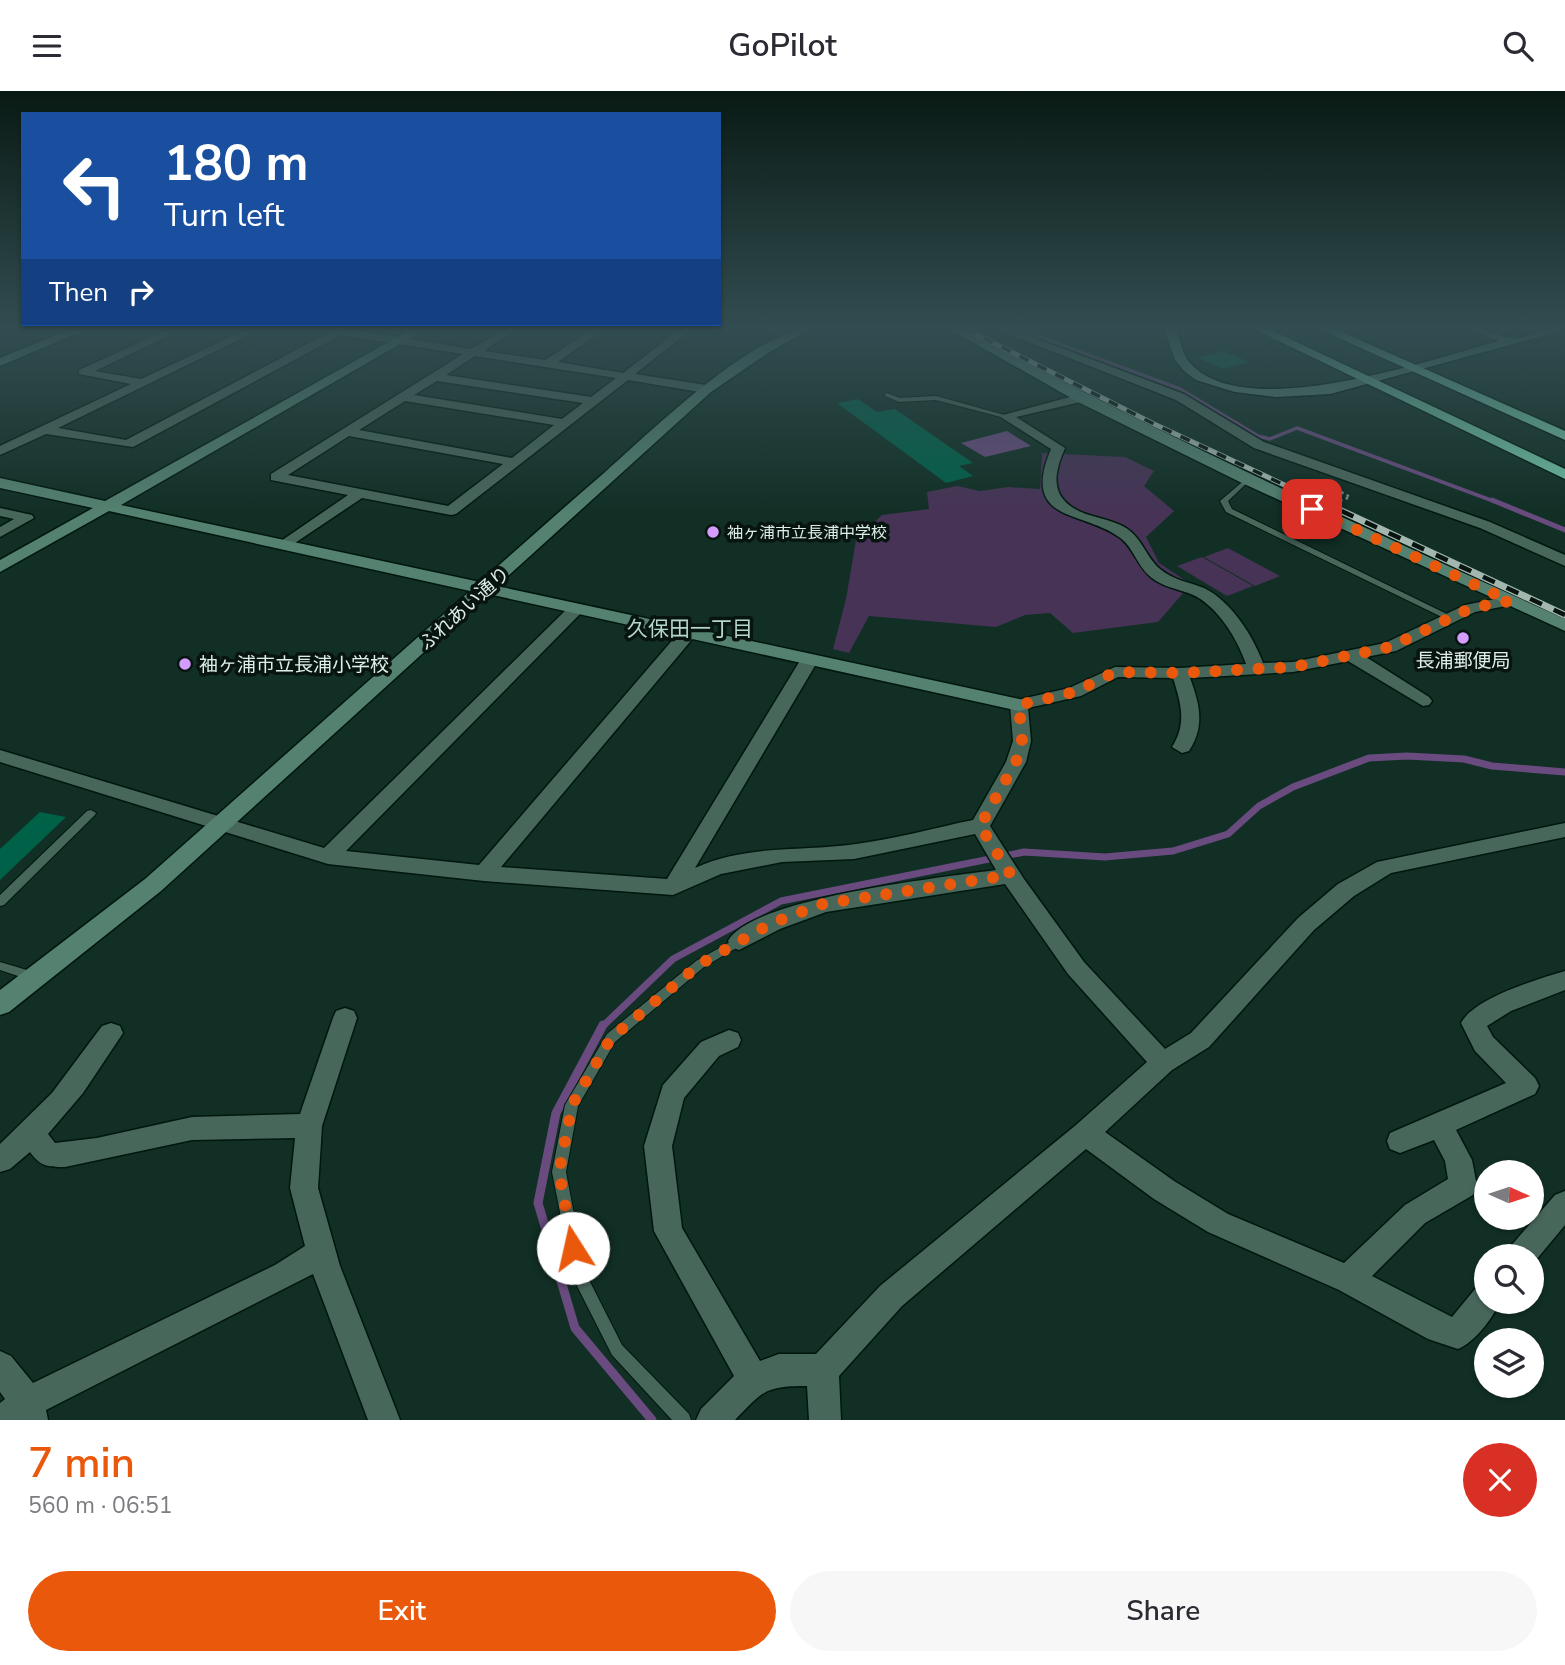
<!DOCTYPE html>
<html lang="en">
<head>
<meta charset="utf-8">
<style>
  :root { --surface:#fff; --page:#f7f7f7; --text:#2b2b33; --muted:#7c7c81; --accent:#ea580c }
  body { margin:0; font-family:"Nunito Sans","Noto Sans JP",sans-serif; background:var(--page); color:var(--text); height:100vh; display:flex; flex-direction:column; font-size:26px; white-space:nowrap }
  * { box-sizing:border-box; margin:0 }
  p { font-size:23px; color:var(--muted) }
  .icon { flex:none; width:38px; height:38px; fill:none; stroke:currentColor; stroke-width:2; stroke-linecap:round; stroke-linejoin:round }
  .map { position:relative; height:1329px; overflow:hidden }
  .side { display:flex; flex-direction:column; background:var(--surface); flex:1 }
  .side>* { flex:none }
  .top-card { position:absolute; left:21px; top:21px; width:700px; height:214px; border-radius:0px; box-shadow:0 2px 5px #0004; background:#1a4fa0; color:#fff; overflow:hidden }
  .needle { width:46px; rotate:93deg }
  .tools { position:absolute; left:1474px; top:1069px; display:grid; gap:14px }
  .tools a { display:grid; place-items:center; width:70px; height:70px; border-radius:50%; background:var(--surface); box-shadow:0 2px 5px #0004; font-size:35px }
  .pin { position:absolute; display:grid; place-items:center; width:60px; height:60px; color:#fff; margin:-30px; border-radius:14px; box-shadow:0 4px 10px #0006 }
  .me { position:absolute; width:77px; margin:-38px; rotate:350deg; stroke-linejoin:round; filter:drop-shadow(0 0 5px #0008) }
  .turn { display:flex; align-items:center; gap:24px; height:147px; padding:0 28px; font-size:32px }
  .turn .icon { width:91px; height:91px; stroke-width:2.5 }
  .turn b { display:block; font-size:49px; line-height:60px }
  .then { display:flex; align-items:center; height:66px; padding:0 28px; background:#0003; gap:14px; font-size:26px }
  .round { display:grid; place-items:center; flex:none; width:74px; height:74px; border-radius:37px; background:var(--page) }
  .overview { display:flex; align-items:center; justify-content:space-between; height:119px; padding:0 28px }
  h1 { font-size:42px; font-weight:600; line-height:52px; color:var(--accent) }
  .action { display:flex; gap:14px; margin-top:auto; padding:14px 28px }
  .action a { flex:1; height:80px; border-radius:42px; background:var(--accent); color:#fff; font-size:28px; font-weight:600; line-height:80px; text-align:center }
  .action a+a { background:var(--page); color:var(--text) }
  header { display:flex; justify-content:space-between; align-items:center; height:91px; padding:0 28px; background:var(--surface); font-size:32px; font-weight:600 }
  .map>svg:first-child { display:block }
  .green { fill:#473356 }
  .water { fill:#6a4b7f }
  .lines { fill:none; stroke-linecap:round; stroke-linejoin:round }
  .stream-far3 { stroke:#6a4b7f; stroke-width:3.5 }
  .stream-far2 { stroke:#6a4b7f; stroke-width:5 }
  .stream-far1 { stroke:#6a4b7f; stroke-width:7 }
  .stream { stroke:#6a4b7f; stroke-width:9 }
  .building { fill:#006149 }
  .lane-casing { stroke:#00170e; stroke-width:2 }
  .street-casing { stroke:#00170e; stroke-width:3 }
  .secondary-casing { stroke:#00170e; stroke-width:3 }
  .highway-casing { stroke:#00170e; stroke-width:3 }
  .lane { fill:#48675b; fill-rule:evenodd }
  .street { fill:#48675b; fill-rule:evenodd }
  .secondary { fill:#548170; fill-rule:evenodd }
  .highway { fill:#6fbfa2; fill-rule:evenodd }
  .rail-far1-casing { stroke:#a3b7af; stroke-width:5 }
  .rail-casing { stroke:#a3b7af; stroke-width:7 }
  .rail-far1 { stroke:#081410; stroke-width:3.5; stroke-dasharray:10; stroke-linecap:butt }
  .rail { stroke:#081410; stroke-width:4.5; stroke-dasharray:13; stroke-linecap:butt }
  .path-bridge { stroke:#7e958c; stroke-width:2.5; stroke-dasharray:2.5 3.5; stroke-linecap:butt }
  .route { stroke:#ea580c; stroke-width:12; stroke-dasharray:0 21.6 }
  .poi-dot { fill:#d49cfc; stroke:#081410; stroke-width:2.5 }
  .labels { text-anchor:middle; stroke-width:7; stroke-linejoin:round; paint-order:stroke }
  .far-poi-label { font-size:16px; fill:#deeee7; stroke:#081410; text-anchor:start }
  .street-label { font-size:19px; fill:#deeee7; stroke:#081410 }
  .poi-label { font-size:19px; fill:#deeee7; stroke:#081410 }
  .neighbourhood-label { font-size:21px; fill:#b5d7c9; stroke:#081410 }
</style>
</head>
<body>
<header><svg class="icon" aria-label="menu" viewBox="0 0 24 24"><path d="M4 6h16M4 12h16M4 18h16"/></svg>GoPilot<svg class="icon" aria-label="search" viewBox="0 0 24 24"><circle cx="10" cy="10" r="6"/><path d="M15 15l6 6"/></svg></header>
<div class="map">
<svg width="1565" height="1329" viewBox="0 0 1565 1329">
  <rect width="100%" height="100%" fill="#112f25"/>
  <path class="green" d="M 1042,362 L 1125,366 L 1154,380 L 1144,395 L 1174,420 L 1146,446 L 1159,472 L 1191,493 L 1158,531 L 1073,542 L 1050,522 L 1025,524 L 996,536 L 869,525 L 849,562 L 833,558 L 846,508 L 856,449 L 882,424 L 929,418 L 927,401 L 957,395 L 980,400 L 1008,396 L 1040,398 Z
    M 1228,457 L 1280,485 L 1255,495 L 1204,466 Z
    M 1202,466 L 1253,495 L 1227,505 L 1177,475 Z"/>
  <path class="water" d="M 1007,340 L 1031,355 L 985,366 L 961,352 Z"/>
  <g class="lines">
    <path class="stream-far3" d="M 1018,238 L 1180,298 L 1258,345 L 1270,348 L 1297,337 L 1496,411"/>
    <path class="stream-far2" d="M 1492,409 L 1565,439"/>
    <path class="stream-far1" d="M 602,936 L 673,868 L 781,810 L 1024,761 L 1105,766 L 1173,760 L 1228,743 L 1259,715 L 1293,696 L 1369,667 L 1407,665 L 1464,668 L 1492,675 L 1565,681"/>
    <path class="stream" d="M 603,934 L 556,1022 L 538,1112 L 575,1237 L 652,1329"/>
  </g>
  <path class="building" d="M 1223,260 L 1249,271 L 1223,278 L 1198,267 Z
    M 858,308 L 877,321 L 895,318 L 973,372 L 959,375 L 973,385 L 946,392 L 837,312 Z
    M 40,721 L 66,726 L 0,789 L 0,758 Z"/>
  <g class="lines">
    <defs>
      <path id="lane" d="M 887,302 L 900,307 L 936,305 L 1008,325 L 1005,327 L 936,309 L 899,311 L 885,305 L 884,304 Z
        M 1247,387 L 1250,389 L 1249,390 L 1228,410 L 1232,418 L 1455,527 L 1451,529 L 1448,529 L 1226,421 L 1220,410 Z
        M 91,719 L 96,722 L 95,724 L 4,814 L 0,815 L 0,804 L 87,720 Z
        M 739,846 L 743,847 L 745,850 L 743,853 L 704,876 L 615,951 L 578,1015 L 566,1081 L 585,1181 L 622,1254 L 689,1323 L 691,1329 L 672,1329 L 612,1264 L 573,1187 L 552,1081 L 565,1014 L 607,943 L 696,870 Z
        M 0,871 L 37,882 L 39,885 L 37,888 L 33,890 L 0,879 Z"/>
      <path id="street" d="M 169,238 L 183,238 L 95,280 L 141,288 L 248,238 L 261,238 L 58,337 L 126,349 L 328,242 L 316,238 L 348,238 L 471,258 L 504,238 L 516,238 L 484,260 L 545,269 L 593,238 L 605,238 L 558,271 L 623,282 L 680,238 L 692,238 L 635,283 L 706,294 L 712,298 L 706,302 L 628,289 L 456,423 L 451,424 L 362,407 L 286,458 L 281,456 L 278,453 L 281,450 L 348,404 L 271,389 L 271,383 L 463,263 L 341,244 L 133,356 L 46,343 L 0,364 L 0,355 L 131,293 L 79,283 L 79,279 ZM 475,265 L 616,287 L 591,306 L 446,284 ZM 437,290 L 583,312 L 562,328 L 414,304 ZM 405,310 L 554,334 L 512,367 L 359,339 ZM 349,345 L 503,373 L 448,415 L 288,384 Z
        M 765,238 L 780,238 L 794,245 L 789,248 Z
        M 996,238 L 1011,238 L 1184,303 L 1264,351 L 1490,431 L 1565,464 L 1565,475 L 1480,437 L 1254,357 L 1176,309 Z
        M 1081,303 L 1087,307 L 1085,310 L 1016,326 L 1065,357 C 1058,373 1051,393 1063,408 C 1078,427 1107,425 1126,437 C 1142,447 1146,466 1160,478 C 1173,489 1189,491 1204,497 C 1231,510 1253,545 1263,572 L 1293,571 L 1385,552 L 1465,514 L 1510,505 L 1518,510 L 1516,513 L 1475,521 L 1396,560 L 1366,566 L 1429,606 L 1432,610 L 1429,614 L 1423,615 L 1348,570 L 1293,581 L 1190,587 C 1200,614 1205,635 1189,660 L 1182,662 L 1172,656 C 1187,633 1181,612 1173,587 L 1118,586 L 1081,605 L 1028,617 L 1031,650 L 1026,671 L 990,735 L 1024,788 L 1084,871 L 1165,958 L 1191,942 L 1298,827 L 1338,793 L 1377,771 L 1565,732 L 1565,746 L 1391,782 L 1354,805 L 1314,839 L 1209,956 L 1172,979 L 1105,1041 L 1174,1090 L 1228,1123 L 1344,1172 L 1405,1114 L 1448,1088 L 1445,1070 L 1434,1049 L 1400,1062 L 1390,1058 L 1387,1050 L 1390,1042 L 1506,992 L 1475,960 L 1461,932 C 1474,907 1538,888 1565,880 L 1565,899 L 1511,920 L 1487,935 L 1493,946 L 1535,987 L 1539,995 L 1535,1003 L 1456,1039 L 1472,1069 L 1477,1095 L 1473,1104 L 1425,1132 L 1372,1185 L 1452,1226 L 1475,1198 L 1486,1193 L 1486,1211 L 1500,1211 C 1492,1228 1475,1251 1458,1258 L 1428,1248 L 1339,1199 L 1208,1141 L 1154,1108 L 1086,1058 L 902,1215 L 839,1285 L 841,1329 L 809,1329 L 807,1295 C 765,1295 763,1300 735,1329 L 696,1329 L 701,1318 L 734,1285 L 654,1140 L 644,1055 L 663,994 L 701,951 L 729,939 L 738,942 L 741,949 L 738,956 L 719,965 L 684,1007 L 672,1055 L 682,1137 L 760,1270 L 779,1263 L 816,1263 L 880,1195 L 1076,1034 L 1147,971 L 1068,883 L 1005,793 L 826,821 L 780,838 L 739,859 L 731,856 L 728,850 C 751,807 945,786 996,779 L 975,743 L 854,768 L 782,771 L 721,783 L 673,804 L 484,790 L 328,773 L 0,671 L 0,659 L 324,757 L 570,515 L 576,513 L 584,518 L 582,521 L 346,760 L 479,774 L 682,538 L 688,537 L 696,542 L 694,546 L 501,776 L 667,788 L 801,568 L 810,563 L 819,568 L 695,777 C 746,753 802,761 856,753 C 895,748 934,737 973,729 L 1006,671 L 1013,650 L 1010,614 L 1013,610 L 1069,597 L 1115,576 L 1180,577 L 1246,573 C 1237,547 1217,514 1191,503 C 1178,498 1163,496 1152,487 C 1137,476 1134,456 1119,446 C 1082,419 1020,432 1051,358 L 999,325 Z
        M 0,417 L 32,424 L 34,427 L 0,446 L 0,436 L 14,428 L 0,425 Z
        M 345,917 L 354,920 L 357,927 L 322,1035 L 318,1097 L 340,1175 L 400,1329 L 368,1329 L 313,1183 L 46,1319 L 48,1329 L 0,1329 L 0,1312 L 5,1308 L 0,1301 L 0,1260 L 11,1265 L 33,1292 L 275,1174 L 305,1155 L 290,1097 L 295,1047 L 192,1049 L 65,1076 C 47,1076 40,1075 30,1061 L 10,1078 L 0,1081 L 0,1053 L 52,1002 L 102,935 L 111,932 L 120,935 L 123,942 L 83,1002 L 48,1043 L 55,1052 L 97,1047 L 192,1026 L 300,1023 L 333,927 L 336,920 Z
        M 1565,1100 L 1565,1134 L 1531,1175 L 1531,1166 L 1506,1166 L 1510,1156 L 1555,1104 Z"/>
      <path id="secondary" d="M 71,238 L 87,238 L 0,275 L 0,267 Z
        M 412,238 L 426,238 L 121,414 L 480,491 C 521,455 562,418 604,382 C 647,344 755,238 811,238 L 771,260 L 711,301 L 497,495 L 1019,608 L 1026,610 L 1029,614 L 1026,618 L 1019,620 L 488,503 L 161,800 L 9,921 L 0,924 L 0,899 L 145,788 L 470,500 L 109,420 L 0,481 L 0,469 L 93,417 L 0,397 L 0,387 L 105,410 Z
        M 949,238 L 964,238 C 1160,344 1362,436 1565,528 L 1565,540 L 1242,392 L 1080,312 Z
        M 1164,238 L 1176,238 C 1180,249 1182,263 1190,272 C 1245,334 1431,268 1499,250 L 1472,238 C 1490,238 1496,245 1511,247 C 1528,249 1547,234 1565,239 L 1330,303 L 1276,306 L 1235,301 L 1196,289 L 1184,280 L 1175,269 Z"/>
      <path id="highway" d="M 1254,238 L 1269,238 L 1565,378 L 1565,388 Z
        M 1319,238 L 1335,238 L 1565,340 L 1565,349 Z"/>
    </defs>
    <use href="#lane" class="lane-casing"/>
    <use href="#street" class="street-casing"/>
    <use href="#secondary" class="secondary-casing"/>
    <use href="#highway" class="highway-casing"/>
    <use href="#lane" class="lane"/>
    <use href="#street" class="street"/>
    <use href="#secondary" class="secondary"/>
    <use href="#highway" class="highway"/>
    <defs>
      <path id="rail-far1" d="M 966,238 L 1154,333 L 1321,411"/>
      <path id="rail" d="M 1318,409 L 1565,524"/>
    </defs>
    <use href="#rail-far1" class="rail-far1-casing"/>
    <use href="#rail" class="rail-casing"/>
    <use href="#rail-far1" class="rail-far1"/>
    <use href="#rail" class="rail"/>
    <path class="path-bridge" d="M 1290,430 L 1350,406 L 1332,396"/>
  </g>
  <linearGradient id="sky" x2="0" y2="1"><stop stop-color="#091a14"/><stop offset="0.56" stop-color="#324d51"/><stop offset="1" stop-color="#324d51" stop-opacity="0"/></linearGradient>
  <rect width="1565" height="424" fill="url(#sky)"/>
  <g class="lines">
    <path class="route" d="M 573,1157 L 559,1081 L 572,1014 L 611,947 L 700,873 L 772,832 L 823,813 L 1011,784 L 980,735 L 1016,671 L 1022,650 L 1019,614 L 1075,601 L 1115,581 L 1181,582 L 1293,576 L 1371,560 L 1390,556 L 1471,517 L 1510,510 L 1312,418"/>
  </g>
  <g class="poi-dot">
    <circle cx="713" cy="441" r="7"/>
    <circle cx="1463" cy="547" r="7"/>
    <circle cx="185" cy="573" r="7"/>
  </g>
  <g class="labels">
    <g class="far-poi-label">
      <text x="727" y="447">袖ヶ浦市立長浦中学校</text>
    </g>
    <g class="street-label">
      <text transform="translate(464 517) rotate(-42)" y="7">ふれあい通り</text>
    </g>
    <g class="poi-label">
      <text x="1463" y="576">長浦郵便局</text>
      <text x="199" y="580" text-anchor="start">袖ヶ浦市立長浦小学校</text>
    </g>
    <g class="neighbourhood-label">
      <text x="690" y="545">久保田一丁目</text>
    </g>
  </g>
</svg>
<div class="tools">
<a><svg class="needle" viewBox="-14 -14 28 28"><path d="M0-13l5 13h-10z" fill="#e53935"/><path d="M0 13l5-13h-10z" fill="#7c7c81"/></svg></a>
<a><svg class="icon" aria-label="search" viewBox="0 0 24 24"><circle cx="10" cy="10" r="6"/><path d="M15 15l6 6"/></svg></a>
<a><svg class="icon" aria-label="layers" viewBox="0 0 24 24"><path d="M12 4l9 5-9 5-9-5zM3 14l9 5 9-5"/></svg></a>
</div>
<div class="pin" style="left:1312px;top:418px;background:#d93025"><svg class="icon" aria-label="arrive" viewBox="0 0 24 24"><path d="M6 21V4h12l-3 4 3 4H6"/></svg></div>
<svg class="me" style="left:573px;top:1157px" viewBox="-20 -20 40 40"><circle r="19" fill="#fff"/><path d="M0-13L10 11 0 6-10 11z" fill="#ea580c"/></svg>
<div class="top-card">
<div class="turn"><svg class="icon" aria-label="left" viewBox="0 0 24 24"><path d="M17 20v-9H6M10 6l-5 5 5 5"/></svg><div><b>180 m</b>Turn left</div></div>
<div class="then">Then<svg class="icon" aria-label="right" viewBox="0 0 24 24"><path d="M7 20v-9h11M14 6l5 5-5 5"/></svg></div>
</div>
</div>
<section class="side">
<div class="overview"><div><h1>7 min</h1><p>560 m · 06:51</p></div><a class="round" style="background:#d93025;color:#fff"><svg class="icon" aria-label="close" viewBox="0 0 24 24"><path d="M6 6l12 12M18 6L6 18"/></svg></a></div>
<div class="action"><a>Exit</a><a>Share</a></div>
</section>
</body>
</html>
